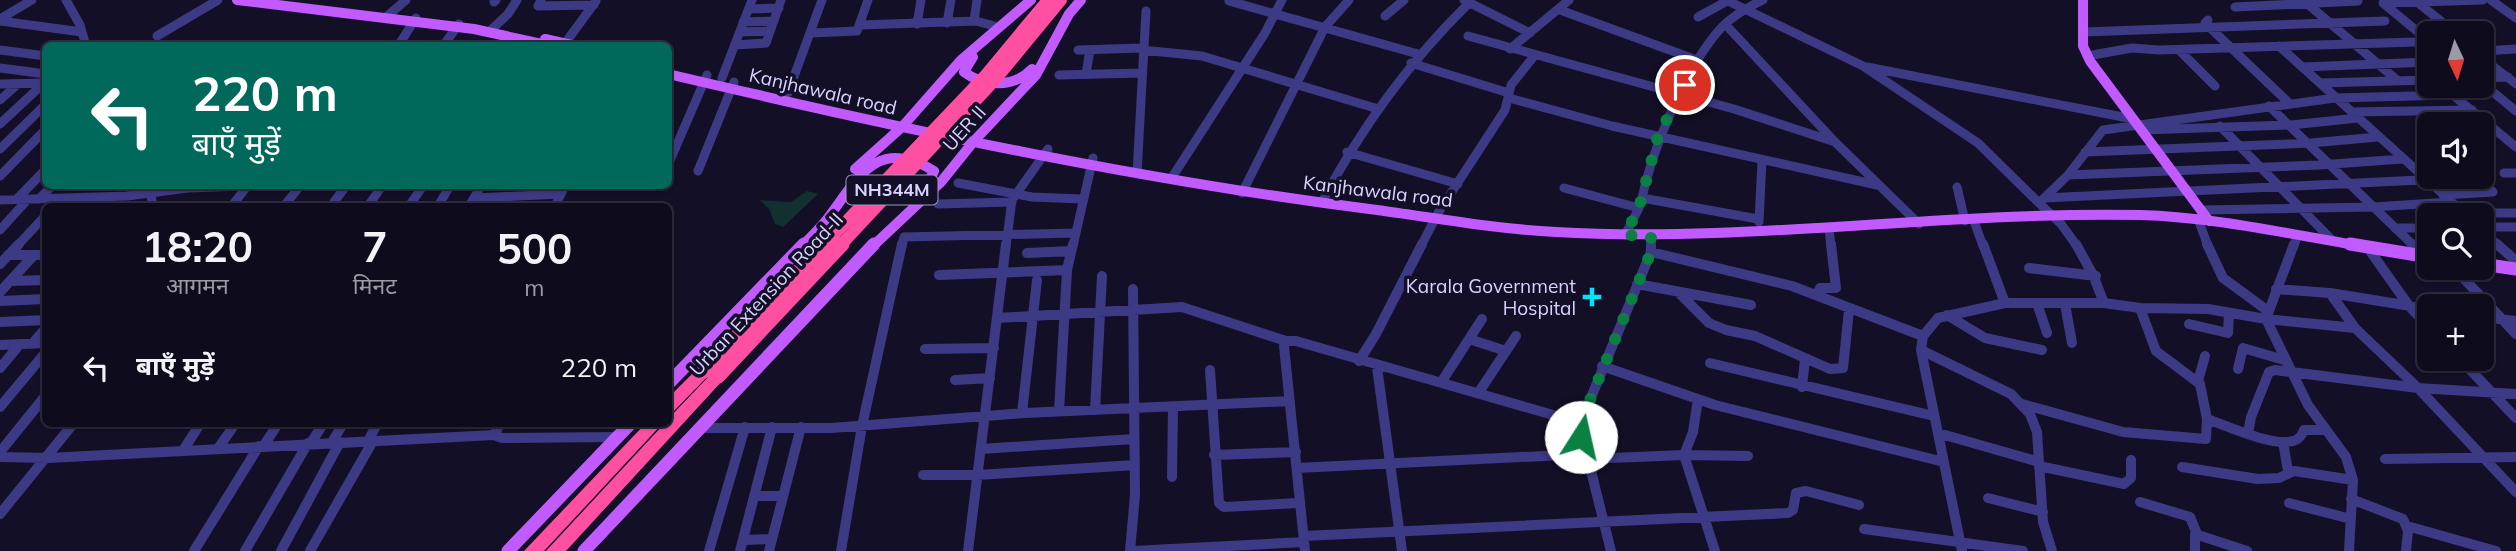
<!DOCTYPE html>
<html lang="hi">
<head>
<meta charset="utf-8">
<style>
  :root { --surface:#0e0b1c; --page:#171425; --text:#f1f3f6; --muted:#9b9ba3; --line:#2e2b3b }
  body { margin:0; font-family:Mulish,"Noto Sans Devanagari",sans-serif; background:var(--page); color:var(--text); height:100vh; display:flex; flex-direction:column; font-size:26px; white-space:nowrap }
  * { box-sizing:border-box; margin:0 }
  p { font-size:23px; color:var(--muted) }
  .icon { flex:none; width:38px; height:38px; fill:none; stroke:currentColor; stroke-width:2; stroke-linecap:round; stroke-linejoin:round }
  .map { position:relative; flex:1; overflow:hidden }
  .side { position:absolute; left:42px; top:203px; width:630px; height:224px; display:flex; flex-direction:column; background:var(--surface); border-radius:10px; box-shadow:0 2px 5px #0004,0 0 0 2px var(--line) }
  .side>* { flex:none }
  .banner { position:absolute; left:42px; top:42px; width:630px; height:147px; border-radius:10px; box-shadow:0 2px 5px #0004,0 0 0 2px var(--line); background:#00695c; color:#fff; overflow:hidden }
  .needle { width:46px; rotate:176deg }
  .buttons { position:absolute; left:2417px; top:21px; display:grid; gap:14px }
  .buttons a { display:grid; place-items:center; width:77px; height:77px; border-radius:10px; background:var(--surface); box-shadow:0 2px 5px #0004,0 0 0 2px var(--line); font-size:35px }
  .pin { position:absolute; display:grid; place-items:center; width:60px; height:60px; color:#fff; margin:-30px; border:4px solid #fff; border-radius:50%; box-shadow:0 2px 7px #0007 }
  .me { position:absolute; width:77px; margin:-38px; rotate:10deg; stroke-linejoin:round; filter:drop-shadow(0 0 5px #0008) }
  .turn { display:flex; align-items:center; gap:24px; height:147px; padding:0 35px; font-size:32px }
  .turn .icon { width:91px; height:91px; stroke-width:2.5 }
  .turn b { display:block; font-size:49px; line-height:60px }
  .eta { display:flex; justify-content:space-evenly; align-items:center; height:119px; text-align:center }
  .eta b { font-size:42px; font-weight:700; line-height:49px }
  ul { padding:0; list-style:none }
  li { display:flex; align-items:center; gap:21px; height:91px; padding:0 35px }
  li div { flex:1 }
  li b { display:block; font-size:26px }
  li em { font-style:normal }
  .map>svg:first-child { display:block }
  .green { fill:#12302f }
  .lines { fill:none; stroke-linecap:round; stroke-linejoin:round }
  .minor-far1 { stroke:#3d3a85; stroke-width:9 }
  .minor { stroke:#3d3a85; stroke-width:10 }
  .major-far1 { stroke:#c25bff; stroke-width:10 }
  .major { stroke:#c25bff; stroke-width:13 }
  .highway { fill:#ff4fa3; fill-rule:evenodd }
  .highway-bridge-far1 { stroke:#ff4fa3; stroke-width:12 }
  .highway-bridge { stroke:#ff4fa3; stroke-width:15 }
  .route { stroke:#0b8043; stroke-width:12; stroke-dasharray:0 21.6 }
  .poi-dot { fill:#00e5ff; stroke:#130f26; stroke-width:2.5 }
  .labels { text-anchor:middle; stroke-width:7; stroke-linejoin:round; paint-order:stroke }
  .shield { fill:#130f26; stroke:#9e99be; stroke-width:2 }
  .shield-label { font-size:18px; font-weight:bold; fill:#d9d4ff }
  .street-label { font-size:19px; fill:#d9d4ff; stroke:#130f26 }
  .poi-label { font-size:19px; fill:#d9d4ff; stroke:#130f26; text-anchor:end }
</style>
</head>
<body>
<div class="map">
<svg width="2516" height="551" viewBox="0 0 2516 551">
  <rect width="100%" height="100%" fill="#130f26"/>
  <path class="green" d="M 807,191 L 818,194 L 783,227 L 775,224 L 769,209 L 760,200 L 791,202 Z"/>
  <g class="lines">
    <path class="minor-far1" d="M 66,0 L 80,25 L 86,46
      M 541,0 L 538,6 L 594,5
      M 1464,0 L 1530,33
      M 1726,0 L 1863,66 L 1978,143 L 2039,203
      M 2303,0 L 2398,81
      M 2491,0 L 2516,18
      M 1229,1 L 1418,54
      M 494,2 L 496,0
      M 2417,2 L 2447,26
      M 2383,3 L 2429,41
      M 2384,3 L 2483,0
      M 2235,7 L 2358,1
      M 749,9 L 779,8
      M 1560,10 L 1697,60
      M 1385,16 L 1404,0
      M 1698,17 L 1727,1
      M 385,18 L 406,0
      M 0,19 L 32,0
      M 2208,20 L 2205,23 L 2289,103
      M 0,21 L 82,32
      M 974,21 L 977,0
      M 743,22 L 774,21
      M 947,23 L 951,0
      M 917,24 L 921,0
      M 1725,24 L 1835,142 L 1919,224
      M 860,25 L 976,21 L 998,27
      M 492,29 L 508,14 L 517,0
      M 740,32 L 770,31
      M 2084,32 L 2385,21
      M 812,33 L 857,31 L 868,0
      M 157,36 L 218,0
      M 1468,36 L 1734,109 L 1835,142
      M 735,45 L 766,43 L 781,0
      M 398,46 L 416,18
      M 443,46 L 459,24
      M 563,46 L 596,1
      M 2279,46 L 2466,215
      M 1510,49 L 1569,0
      M 0,50 L 46,56
      M 1078,50 L 1142,48
      M 1142,50 L 1202,56 L 1375,108
      M 2179,50 L 2215,86
      M 2482,51 L 2516,49
      M 2087,56 L 2132,48 L 2159,50 L 2416,42
      M 2482,58 L 2516,84
      M 1411,63 L 1509,93
      M 1867,67 L 2133,119
      M 2302,67 L 2429,62
      M 0,68 L 46,74
      M 1086,74 L 1090,50
      M 1059,75 L 1142,73
      M 722,78 L 752,0
      M 2482,78 L 2508,77
      M 2320,83 L 2429,80
      M 2482,83 L 2516,111
      M 0,84 L 45,83
      M 2442,86 L 2516,147
      M 788,93 L 822,0
      M 1509,98 L 1612,126 L 1877,185
      M 0,100 L 18,84
      M 2269,106 L 2414,246
      M 2351,112 L 2472,110
      M 0,124 L 44,83
      M 2220,126 L 2330,238
      M 2142,130 L 2291,125 L 2358,118
      M 0,149 L 46,104
      M 1347,152 L 1458,184
      M 2085,152 L 2311,143 L 2378,137
      M 668,165 L 707,75
      M 698,171 L 734,82
      M 1137,173 L 1146,11
      M 2504,173 L 2516,173
      M 2068,175 L 2319,165 L 2403,159
      M 0,176 L 46,129
      M 1171,179 L 1265,33 L 1282,0
      M 958,183 L 1032,197 L 1082,199
      M 149,186 L 153,206
      M 1957,187 L 1965,221
      M 1564,188 L 1639,208 L 1642,198
      M 1242,193 L 1325,27 L 1349,0
      M 474,198 L 561,194
      M 2044,198 L 2461,178 L 2477,178 L 2493,192 L 2443,195
      M 17,199 L 46,169
      M 39,199 L 52,186
      M 0,200 L 127,196 L 188,188 L 244,186
      M 1322,202 C 1361,128 1408,63 1468,4
      M 938,204 L 1012,202
      M 232,206 L 247,186
      M 284,206 L 300,186
      M 331,206 L 346,186
      M 368,206 L 382,186
      M 409,206 L 423,186
      M 438,206 L 450,186
      M 469,206 L 481,186
      M 555,206 L 565,186
      M 2203,210 L 2373,207 L 2451,202
      M 2464,213 L 2516,213
      M 1758,219 L 1642,198 C 1653,148 1687,64 1722,27 C 1734,15 1748,7 1763,0
      M 2198,219 L 2208,246
      M 1974,221 L 1983,246
      M 1759,222 L 1762,160
      M 2482,227 L 2516,227
      M 2395,228 L 2429,228
      M 1829,229 L 1831,246
      M 0,230 L 28,199
      M 2482,230 L 2499,246
      M 1625,235 L 1639,208
      M 1651,236 L 1651,246
      M 17,246 L 46,215
      M 902,246 L 904,237 L 1075,233
      M 1006,246 L 1012,200 L 1048,149
      M 1073,246 L 1093,158
      M 1421,246 L 1438,213 L 1505,110 L 1511,85 L 1535,55
      M 2077,246 L 2061,224 L 2039,203 L 2068,175 L 2103,130 L 2335,98 L 2453,95
      M 2294,246 L 2297,237"/>
    <path class="minor" d="M 1983,244 L 2005,303
      M 2076,244 L 2093,275 L 2104,303
      M 2207,244 L 2223,278 L 2268,311
      M 2294,244 L 2266,319 L 2308,405 L 2346,457 L 2353,480 L 2349,551
      M 2412,244 L 2419,251
      M 2497,244 L 2516,261
      M 2368,248 L 2409,306 L 2429,327
      M 1651,252 L 1792,286 L 1923,336
      M 1027,253 L 1071,251
      M 8,255 L 46,255
      M 0,264 L 19,244
      M 2029,268 L 2096,276
      M 2454,268 L 2516,334
      M 939,275 L 1067,270
      M 10,281 L 46,280
      M 1637,284 L 1751,305
      M 2276,289 L 2330,293 L 2429,309
      M 0,292 L 34,255
      M 2330,293 L 2355,328 L 2418,388 L 2516,492
      M 1680,294 L 1709,323 L 1726,330 L 1755,336 L 1830,369 L 1843,368 L 1849,310
      M 1817,295 L 1820,288 L 1836,288 L 1831,244
      M 0,301 L 46,299
      M 2037,303 L 2047,333
      M 2065,304 L 2072,343
      M 1947,315 L 1985,338 L 2042,350
      M 2482,317 L 2516,321
      M 998,318 L 1182,307 L 1286,341
      M 0,322 L 46,320
      M 2189,324 L 2228,333 L 2229,313
      M 1469,339 L 1506,351
      M 32,344 L 46,328
      M 0,345 L 46,343
      M 925,349 L 994,348
      M 1921,350 L 2011,394 L 2030,414 L 2037,432 L 2043,522 L 2052,551
      M 2460,359 L 2516,418
      M 1359,361 L 1376,334 L 1422,244
      M 1710,363 L 1934,416
      M 1602,366 L 1715,405 L 1944,462
      M 1377,367 L 1402,551
      M 0,368 L 20,344
      M 2238,369 L 2243,348 L 2284,360
      M 1210,370 L 1219,503 L 1224,507 L 1299,503
      M 955,380 L 990,378
      M 1442,381 L 1482,319
      M 2198,381 L 2205,356
      M 1802,387 L 1805,359
      M 1479,392 L 1516,336
      M 1698,399 L 1693,432 L 1684,455 L 1715,551
      M 2022,404 L 2123,432 L 2206,439 L 2207,419 L 2200,384 L 2156,351 L 2140,308
      M 0,407 L 46,352
      M 1095,410 L 1102,276
      M 1059,411 L 1067,270 L 1073,244
      M 1022,413 L 1037,280
      M 1578,419 L 1611,551
      M 2207,419 C 2227,426 2273,447 2293,441 C 2299,440 2302,435 2304,430 L 2325,430
      M 700,428 L 831,428 L 1025,413 L 1290,401
      M 1938,433 L 2039,462
      M 2248,433 L 2251,417 L 2269,372 L 2275,370 L 2418,388 L 2516,394
      M 494,435 L 500,424
      M 368,441 L 377,424
      M 332,442 L 343,424
      M 2283,442 L 2288,471
      M 311,443 L 323,424
      M 264,445 L 278,424
      M 219,447 L 235,424
      M 184,449 L 200,424
      M 981,449 L 1134,439
      M 0,452 L 46,395
      M 1214,455 L 1296,452
      M 0,457 L 48,458 L 494,435 L 502,438 L 616,437
      M 1586,459 L 1684,455 L 1748,456
      M 2385,459 L 2516,457
      M 2039,466 L 2124,484 L 2131,478 L 2131,460
      M 2182,467 L 2258,479 L 2279,478 L 2294,471 L 2353,480
      M 1297,468 L 1585,454
      M 923,475 L 977,475 L 1135,465
      M 1172,477 L 1173,407
      M 756,496 L 783,496
      M 1988,498 L 2043,512
      M 2351,499 L 2403,519 L 2408,531 L 2406,551
      M 2140,502 L 2190,517 L 2197,534
      M 2289,503 L 2351,519
      M 0,514 L 73,424
      M 2407,526 L 2496,551
      M 1864,529 L 2023,551
      M 1304,536 L 1788,513 L 1793,510 L 1796,493 L 1806,491 L 1859,505
      M 744,540 L 772,539
      M 194,551 L 259,446
      M 245,551 L 308,443
      M 281,551 L 340,442
      M 310,551 L 373,441
      M 709,551 L 745,427
      M 740,551 L 772,427
      M 769,551 L 801,427
      M 841,551 L 862,426 L 902,244
      M 968,551 L 1006,244
      M 1130,551 L 1135,495 L 1133,289
      M 1133,551 L 1304,542
      M 1305,551 L 1284,346 L 1286,341 L 1296,341 L 1567,419 L 1583,417 L 1651,252 L 1651,244
      M 1962,551 L 1921,350 L 1923,336 L 1938,318 L 2005,303 L 2104,303 L 2140,308 L 2208,309 L 2266,319 L 2355,328
      M 2195,551 L 2195,534 L 2247,551"/>
    <path class="major-far1" d="M 237,0 L 474,29 L 551,46
      M 2083,0 L 2083,46 L 2090,61 L 2209,221
      M 545,39 L 576,46
      M 973,57 L 964,72 C 984,87 1014,88 1032,69
      M 668,74 C 902,129 1138,180 1377,210 C 1436,218 1496,229 1556,232 C 1750,243 1945,211 2140,215 C 2214,217 2288,234 2361,246
      M 855,169 L 902,127 L 961,60 L 1031,0
      M 802,246 C 811,237 820,228 828,218 C 858,178 877,136 934,171 L 925,190
      M 873,246 L 941,182 L 974,141 L 1036,75 L 1069,14 L 1081,0"/>
    <path class="major" d="M 2350,244 L 2429,257
      M 2482,264 L 2516,269
      M 668,384 L 804,244
      M 508,551 L 630,424
      M 584,551 L 874,244"/>
    <path class="highway" d="M 704,366 L 709,367 L 712,371 L 709,375 L 673,412 L 668,414 L 668,398 L 699,367 Z
      M 718,371 L 723,372 L 726,376 L 723,380 L 566,551 L 546,551 L 664,424 L 668,424 L 668,419 L 713,372 Z
      M 645,424 L 662,424 L 544,551 L 524,551 Z"/>
    <path class="highway-bridge-far1" d="M 823,246 L 984,77 L 1048,0
      M 840,246 L 995,80 L 1061,0"/>
    <path class="highway-bridge" d="M 704,371 L 825,244
      M 718,376 L 842,244"/>
  </g>
  <g class="lines">
    <path class="route" d="M 1581,437 L 1578,419 L 1583,417 L 1651,252 L 1651,236 L 1625,235 L 1639,208 L 1658,136 L 1685,85"/>
  </g>
  <path class="poi-dot" d="M1588.5 286.5h7v7h7v7h-7v7h-7v-7h-7v-7h7z"/>
  <g class="labels">
    <rect class="shield" x="846.5" y="175.5" width="91" height="29" rx="5"/>
    <g class="shield-label">
      <text x="892" y="196">NH344M</text>
    </g>
    <g class="street-label">
      <text transform="translate(823 91) rotate(13)" y="7">Kanjhawala road</text>
      <text transform="translate(964 128) rotate(-48)" y="7">UER II</text>
      <text transform="translate(1378 191) rotate(7)" y="7">Kanjhawala road</text>
      <text transform="translate(766 294) rotate(-47)" y="7">Urban Extension Road-II</text>
    </g>
    <g class="poi-label">
      <text x="1576" y="293">Karala Government<tspan x="1576" dy="22">Hospital</tspan></text>
    </g>
  </g>
</svg>
<div class="buttons">
<a><svg class="needle" viewBox="-14 -14 28 28"><path d="M0-13l5 13h-10z" fill="#e53935"/><path d="M0 13l5-13h-10z" fill="#9b9ba3"/></svg></a>
<a><svg class="icon" aria-label="sound" viewBox="0 0 24 24"><path d="M4 9h4l5-4v14l-5-4H4zM17 9q2 3 0 6"/></svg></a>
<a><svg class="icon" aria-label="search" viewBox="0 0 24 24"><circle cx="10" cy="10" r="6"/><path d="M15 15l6 6"/></svg></a>
<a>+</a>
</div>
<div class="pin" style="left:1685px;top:85px;background:#d93025"><svg class="icon" aria-label="arrive" viewBox="0 0 24 24"><path d="M6 21V4h12l-3 4 3 4H6"/></svg></div>
<svg class="me" style="left:1581px;top:437px" viewBox="-20 -20 40 40"><circle r="19" fill="#fff"/><path d="M0-13L10 11 0 6-10 11z" fill="#0b8043"/></svg>
<div class="banner">
<div class="turn"><svg class="icon" aria-label="left" viewBox="0 0 24 24"><path d="M17 20v-9H6M10 6l-5 5 5 5"/></svg><div><b>220 m</b>बाएँ मुड़ें</div></div>
</div>
<section class="side">
<div class="eta">
<div><b>18:20</b><p>आगमन</p></div>
<div><b>7</b><p>मिनट</p></div>
<div><b>500</b><p>m</p></div>
</div>
<ul>
<li><svg class="icon" aria-label="left" viewBox="0 0 24 24"><path d="M17 20v-9H6M10 6l-5 5 5 5"/></svg><div><b>बाएँ मुड़ें</b></div><em>220 m</em></li>
</ul>
</section>
</div>
</body>
</html>
